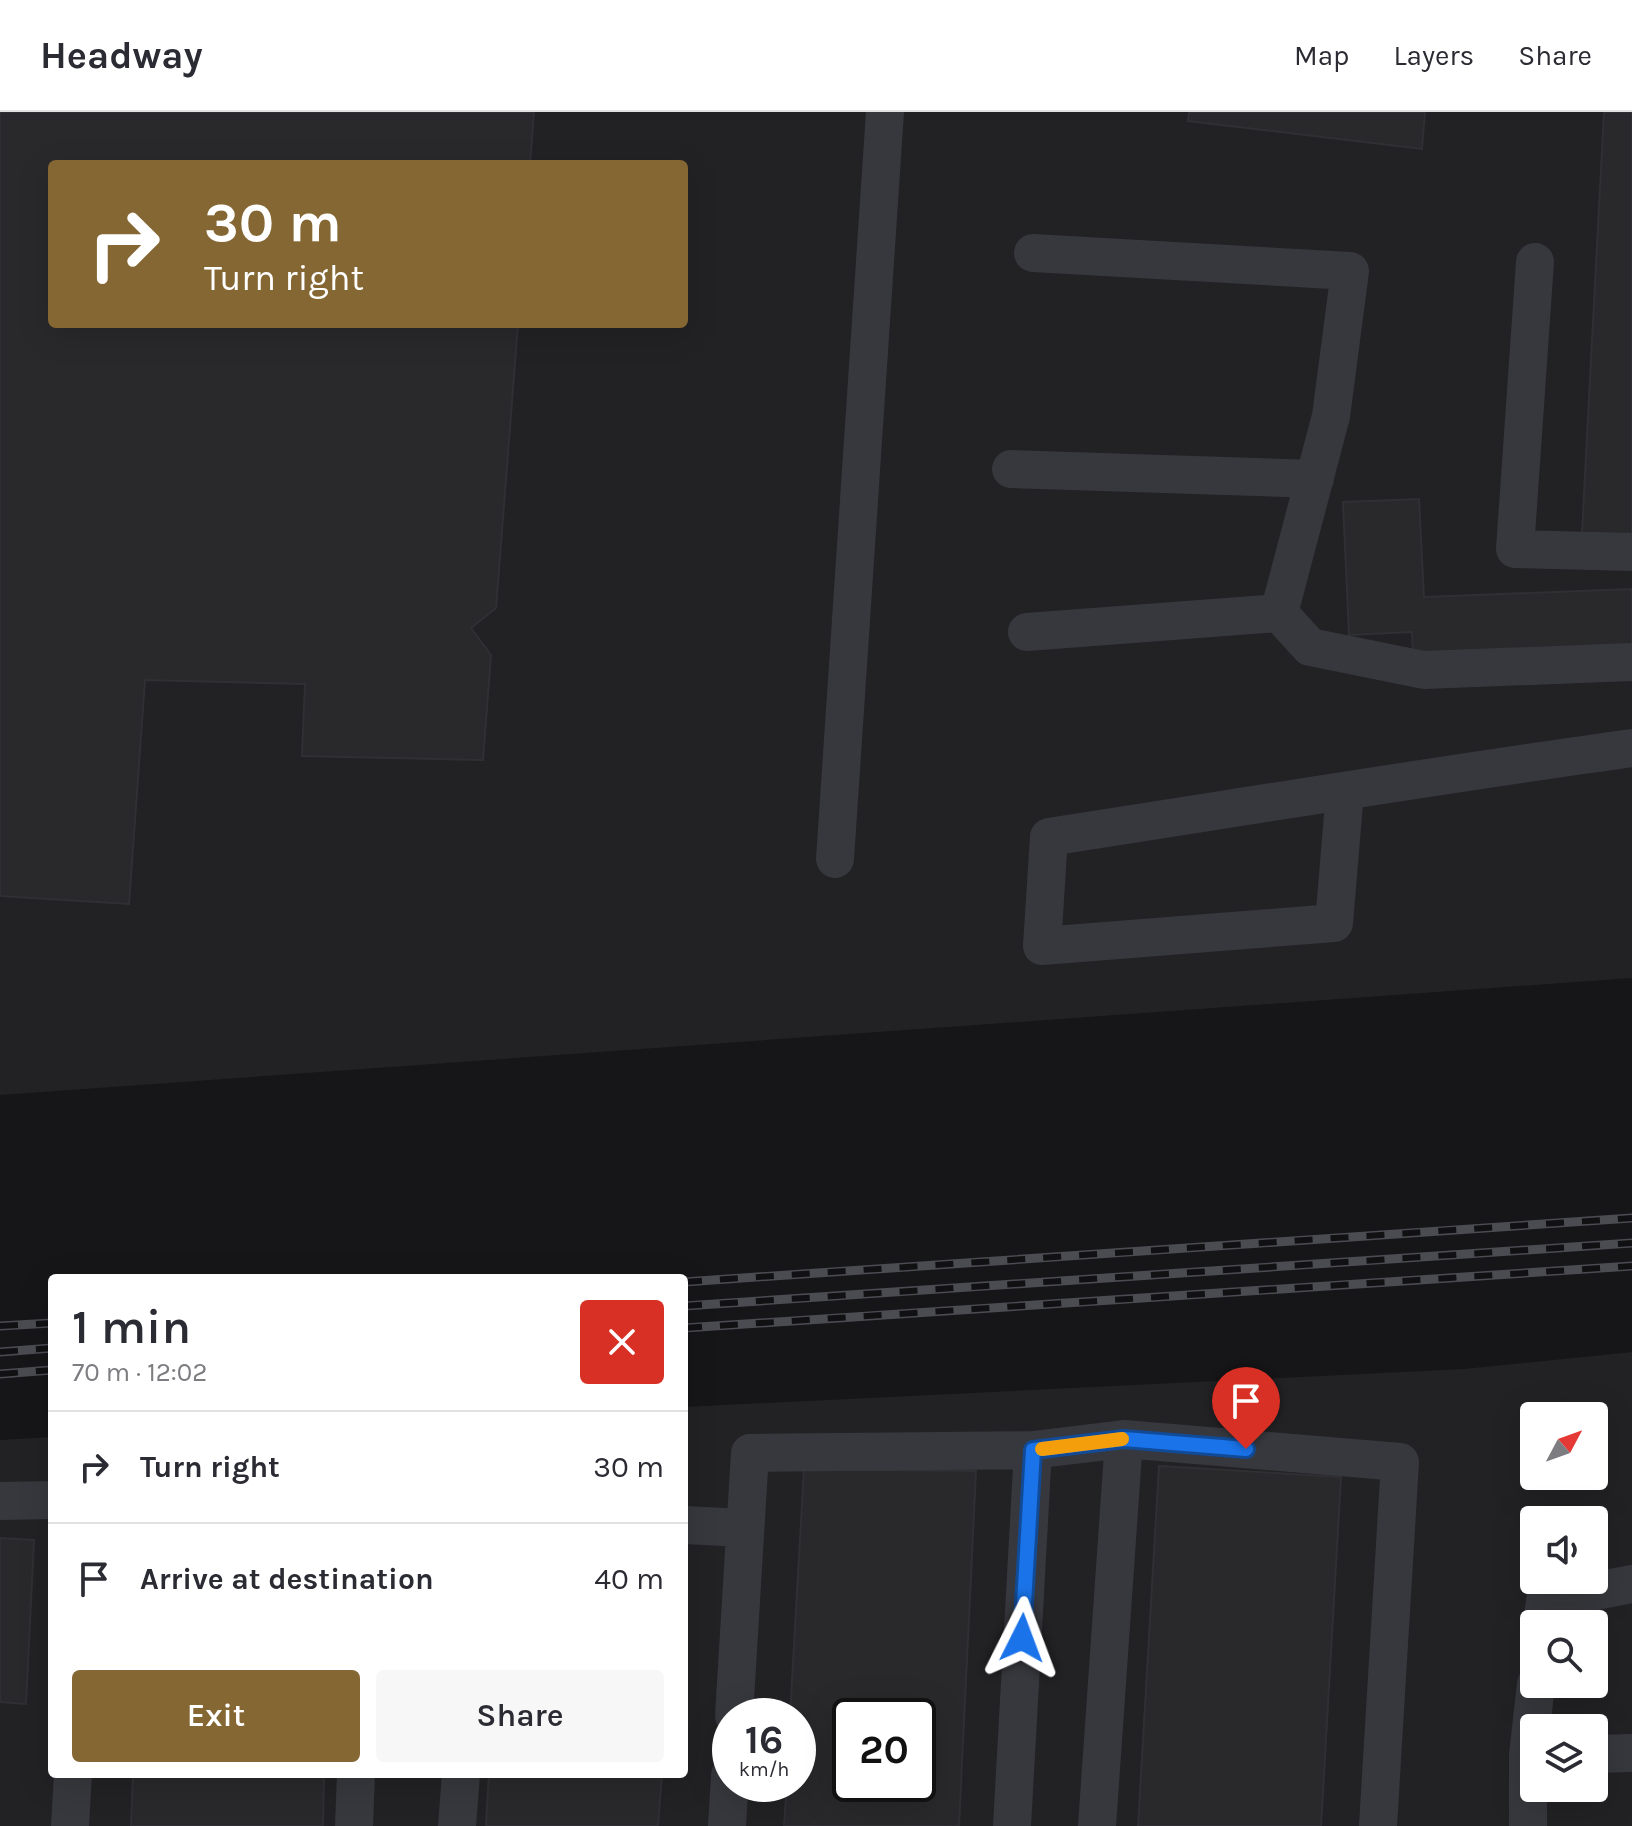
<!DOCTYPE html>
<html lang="en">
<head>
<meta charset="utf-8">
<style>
  :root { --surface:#fff; --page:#f7f7f7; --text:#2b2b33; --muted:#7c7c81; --line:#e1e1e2; --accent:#856733 }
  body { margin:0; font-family:Karla,sans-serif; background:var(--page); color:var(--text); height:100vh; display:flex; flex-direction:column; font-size:30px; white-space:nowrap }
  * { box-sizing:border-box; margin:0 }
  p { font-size:26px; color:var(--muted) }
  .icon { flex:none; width:44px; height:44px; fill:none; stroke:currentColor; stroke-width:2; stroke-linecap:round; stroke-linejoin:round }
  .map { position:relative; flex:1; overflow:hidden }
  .drawer { position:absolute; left:48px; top:1162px; width:640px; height:504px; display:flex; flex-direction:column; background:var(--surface); border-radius:8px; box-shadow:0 8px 32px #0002 }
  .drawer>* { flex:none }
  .hud { position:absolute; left:48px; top:48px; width:640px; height:168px; border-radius:8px; box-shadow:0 8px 32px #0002; background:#856733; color:#fff; overflow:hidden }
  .needle { width:52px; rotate:49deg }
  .buttons { position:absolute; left:1520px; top:1290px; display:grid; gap:16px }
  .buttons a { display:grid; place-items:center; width:88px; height:88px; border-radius:8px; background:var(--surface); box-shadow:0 8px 32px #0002; font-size:40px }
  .speed { position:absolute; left:712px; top:1586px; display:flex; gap:16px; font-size:40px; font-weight:700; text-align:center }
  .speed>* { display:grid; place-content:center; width:104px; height:104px; border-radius:50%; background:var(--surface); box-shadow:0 8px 32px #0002; line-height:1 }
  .speed small { font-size:20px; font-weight:400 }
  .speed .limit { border:4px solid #111; border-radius:12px; background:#fff; color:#111 }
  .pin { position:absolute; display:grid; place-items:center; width:68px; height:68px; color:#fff; margin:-82px -34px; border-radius:50% 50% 50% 0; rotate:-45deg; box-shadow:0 0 8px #0007 }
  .pin .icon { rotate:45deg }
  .me { position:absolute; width:88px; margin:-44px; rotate:3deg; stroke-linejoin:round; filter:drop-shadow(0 0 6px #0008) }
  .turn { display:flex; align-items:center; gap:28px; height:168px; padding:0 24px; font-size:36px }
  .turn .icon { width:104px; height:104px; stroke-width:2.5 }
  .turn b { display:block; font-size:56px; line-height:68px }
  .round { display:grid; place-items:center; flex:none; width:84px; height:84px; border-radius:8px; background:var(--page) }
  .summary { display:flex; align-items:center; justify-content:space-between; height:136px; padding:0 24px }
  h1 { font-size:48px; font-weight:600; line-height:60px }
  .button { display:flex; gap:16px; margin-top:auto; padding:16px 24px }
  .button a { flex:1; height:92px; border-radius:8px; background:var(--accent); color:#fff; font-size:32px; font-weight:600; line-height:92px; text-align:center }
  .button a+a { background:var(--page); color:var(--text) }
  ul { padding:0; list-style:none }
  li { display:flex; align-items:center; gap:24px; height:112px; padding:0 24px; border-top:2px solid var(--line) }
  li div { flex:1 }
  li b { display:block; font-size:30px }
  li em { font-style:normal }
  header { display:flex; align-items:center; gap:48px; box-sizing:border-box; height:112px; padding:0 40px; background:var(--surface); border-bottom:2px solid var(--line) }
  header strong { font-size:38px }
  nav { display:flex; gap:44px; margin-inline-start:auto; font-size:28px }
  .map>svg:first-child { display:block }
  .built { fill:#222225; fill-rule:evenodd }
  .building { fill:#29292c; stroke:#303034; stroke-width:2; fill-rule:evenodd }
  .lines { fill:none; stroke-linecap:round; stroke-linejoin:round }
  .minor { stroke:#37383d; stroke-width:38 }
  .rail-casing { stroke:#4a4c52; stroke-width:9 }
  .rail { stroke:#111113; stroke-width:6; stroke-dasharray:18; stroke-linecap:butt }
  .route-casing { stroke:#114b97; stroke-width:20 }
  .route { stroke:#1a73e8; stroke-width:14 }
  .slow { stroke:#f59e0b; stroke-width:14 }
</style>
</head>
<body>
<header>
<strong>Headway</strong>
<nav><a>Map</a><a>Layers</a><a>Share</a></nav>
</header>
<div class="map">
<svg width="1632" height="1714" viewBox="0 0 1632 1714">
  <rect width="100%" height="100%" fill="#161618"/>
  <path class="built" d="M 0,0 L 1632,0 L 1632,866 L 0,983 ZM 52,52 L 684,52 L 684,212 L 52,212 Z
    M 1632,1240 L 1632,1714 L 0,1714 L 0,1328 L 52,1325 L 52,1662 L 684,1662 L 684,1295 L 1464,1257 ZM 1534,1304 L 1594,1304 L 1594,1364 L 1534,1364 ZM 1534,1408 L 1594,1408 L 1594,1468 L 1534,1468 ZM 1534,1512 L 1594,1512 L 1594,1572 L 1534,1572 ZM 730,1604 L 798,1604 L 798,1672 L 730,1672 ZM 850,1604 L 918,1604 L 918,1672 L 850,1672 ZM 1534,1616 L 1594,1616 L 1594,1676 L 1534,1676 Z"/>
  <path class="building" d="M 0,0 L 534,0 L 530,52 L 52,52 L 52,212 L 518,212 L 496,496 L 471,516 L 491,543 L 483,648 L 302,644 L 305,572 L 145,568 L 129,792 L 0,784 Z
    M 1189,0 L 1425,0 L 1422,37 L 1188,9 Z
    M 1604,0 L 1632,0 L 1632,424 L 1582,421 Z
    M 1419,387 L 1424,485 L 1632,477 L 1632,535 L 1413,544 L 1412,520 L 1349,523 L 1343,390 Z
    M 1159,1354 L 1341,1365 L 1321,1714 L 1138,1714 Z
    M 804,1357 L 976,1359 L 959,1714 L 784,1714 L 787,1672 L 798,1672 L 798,1604 L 790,1604 ZM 850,1604 L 918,1604 L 918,1672 L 850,1672 Z
    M 0,1426 L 34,1428 L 26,1592 L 0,1590 Z
    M 133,1662 L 324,1662 L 323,1714 L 131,1714 Z
    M 489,1662 L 662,1662 L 658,1714 L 486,1714 Z"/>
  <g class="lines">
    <path class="minor" d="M 1033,141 L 1350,159 L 1331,304 L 1279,501 L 1310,535 L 1424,558 L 1632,550
      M 1535,150 L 1515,437 L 1632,440
      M 1011,357 L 1315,367
      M 1027,520 L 1279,501
      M 1345,679 L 1334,811 L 1042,834 L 1049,725 C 1243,695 1437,663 1632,636
      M 835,747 L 885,0
      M 1033,1338 L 1124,1327 L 1400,1350 L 1378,1714
      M 0,1389 L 52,1388
      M 684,1413 L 745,1416
      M 1542,1512 L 1545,1489 L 1632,1472
      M 734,1604 L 750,1341 L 1033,1338 L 1012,1714
      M 1594,1642 L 1632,1641
      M 70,1714 L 73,1662
      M 354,1714 L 356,1662
      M 457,1714 L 461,1662
      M 727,1714 L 730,1663
      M 1097,1714 L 1124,1327
      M 1528,1714 L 1528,1643 L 1536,1572"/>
    <defs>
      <path id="rail" d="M 684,1170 L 1632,1106
        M 684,1194 L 1632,1131
        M 0,1214 L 52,1211
        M 684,1216 L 1632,1154
        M 0,1240 L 52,1236
        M 0,1262 L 52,1258"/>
    </defs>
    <use href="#rail" class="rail-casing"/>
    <use href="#rail" class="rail"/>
  </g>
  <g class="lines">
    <defs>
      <path id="route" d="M 1022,1526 L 1033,1338 L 1124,1327 L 1246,1337"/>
    </defs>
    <use href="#route" class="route-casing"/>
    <use href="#route" class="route"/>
    <path class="slow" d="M 1042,1337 L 1122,1327"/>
  </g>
</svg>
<div class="buttons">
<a><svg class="needle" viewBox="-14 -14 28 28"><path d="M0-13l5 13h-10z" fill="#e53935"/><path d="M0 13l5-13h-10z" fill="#7c7c81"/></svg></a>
<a><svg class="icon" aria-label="sound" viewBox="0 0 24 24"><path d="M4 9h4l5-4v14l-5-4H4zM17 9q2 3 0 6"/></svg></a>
<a><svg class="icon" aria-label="search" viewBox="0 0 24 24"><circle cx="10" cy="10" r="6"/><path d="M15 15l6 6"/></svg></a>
<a><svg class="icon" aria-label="layers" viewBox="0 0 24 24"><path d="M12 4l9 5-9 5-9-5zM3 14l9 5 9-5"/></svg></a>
</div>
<div class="speed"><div>16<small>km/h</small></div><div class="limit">20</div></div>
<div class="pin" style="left:1246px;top:1337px;background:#d93025"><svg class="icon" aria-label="arrive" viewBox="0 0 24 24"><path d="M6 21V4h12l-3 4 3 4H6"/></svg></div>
<svg class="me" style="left:1022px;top:1526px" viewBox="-20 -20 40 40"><path d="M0-17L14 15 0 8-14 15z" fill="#1a73e8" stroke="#fff" stroke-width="4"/></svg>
<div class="hud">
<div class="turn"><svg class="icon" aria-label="right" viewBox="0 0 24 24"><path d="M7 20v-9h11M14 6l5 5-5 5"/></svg><div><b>30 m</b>Turn right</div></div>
</div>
<section class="drawer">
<div class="summary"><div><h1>1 min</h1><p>70 m · 12:02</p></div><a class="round" style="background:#d93025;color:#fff"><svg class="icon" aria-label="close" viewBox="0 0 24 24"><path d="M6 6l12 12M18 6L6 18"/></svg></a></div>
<ul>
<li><svg class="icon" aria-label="right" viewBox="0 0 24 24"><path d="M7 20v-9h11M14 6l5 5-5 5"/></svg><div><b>Turn right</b></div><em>30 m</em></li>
<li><svg class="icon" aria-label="arrive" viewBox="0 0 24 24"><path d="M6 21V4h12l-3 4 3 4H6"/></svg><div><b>Arrive at destination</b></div><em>40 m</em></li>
</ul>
<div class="button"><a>Exit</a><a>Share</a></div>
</section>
</div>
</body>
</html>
